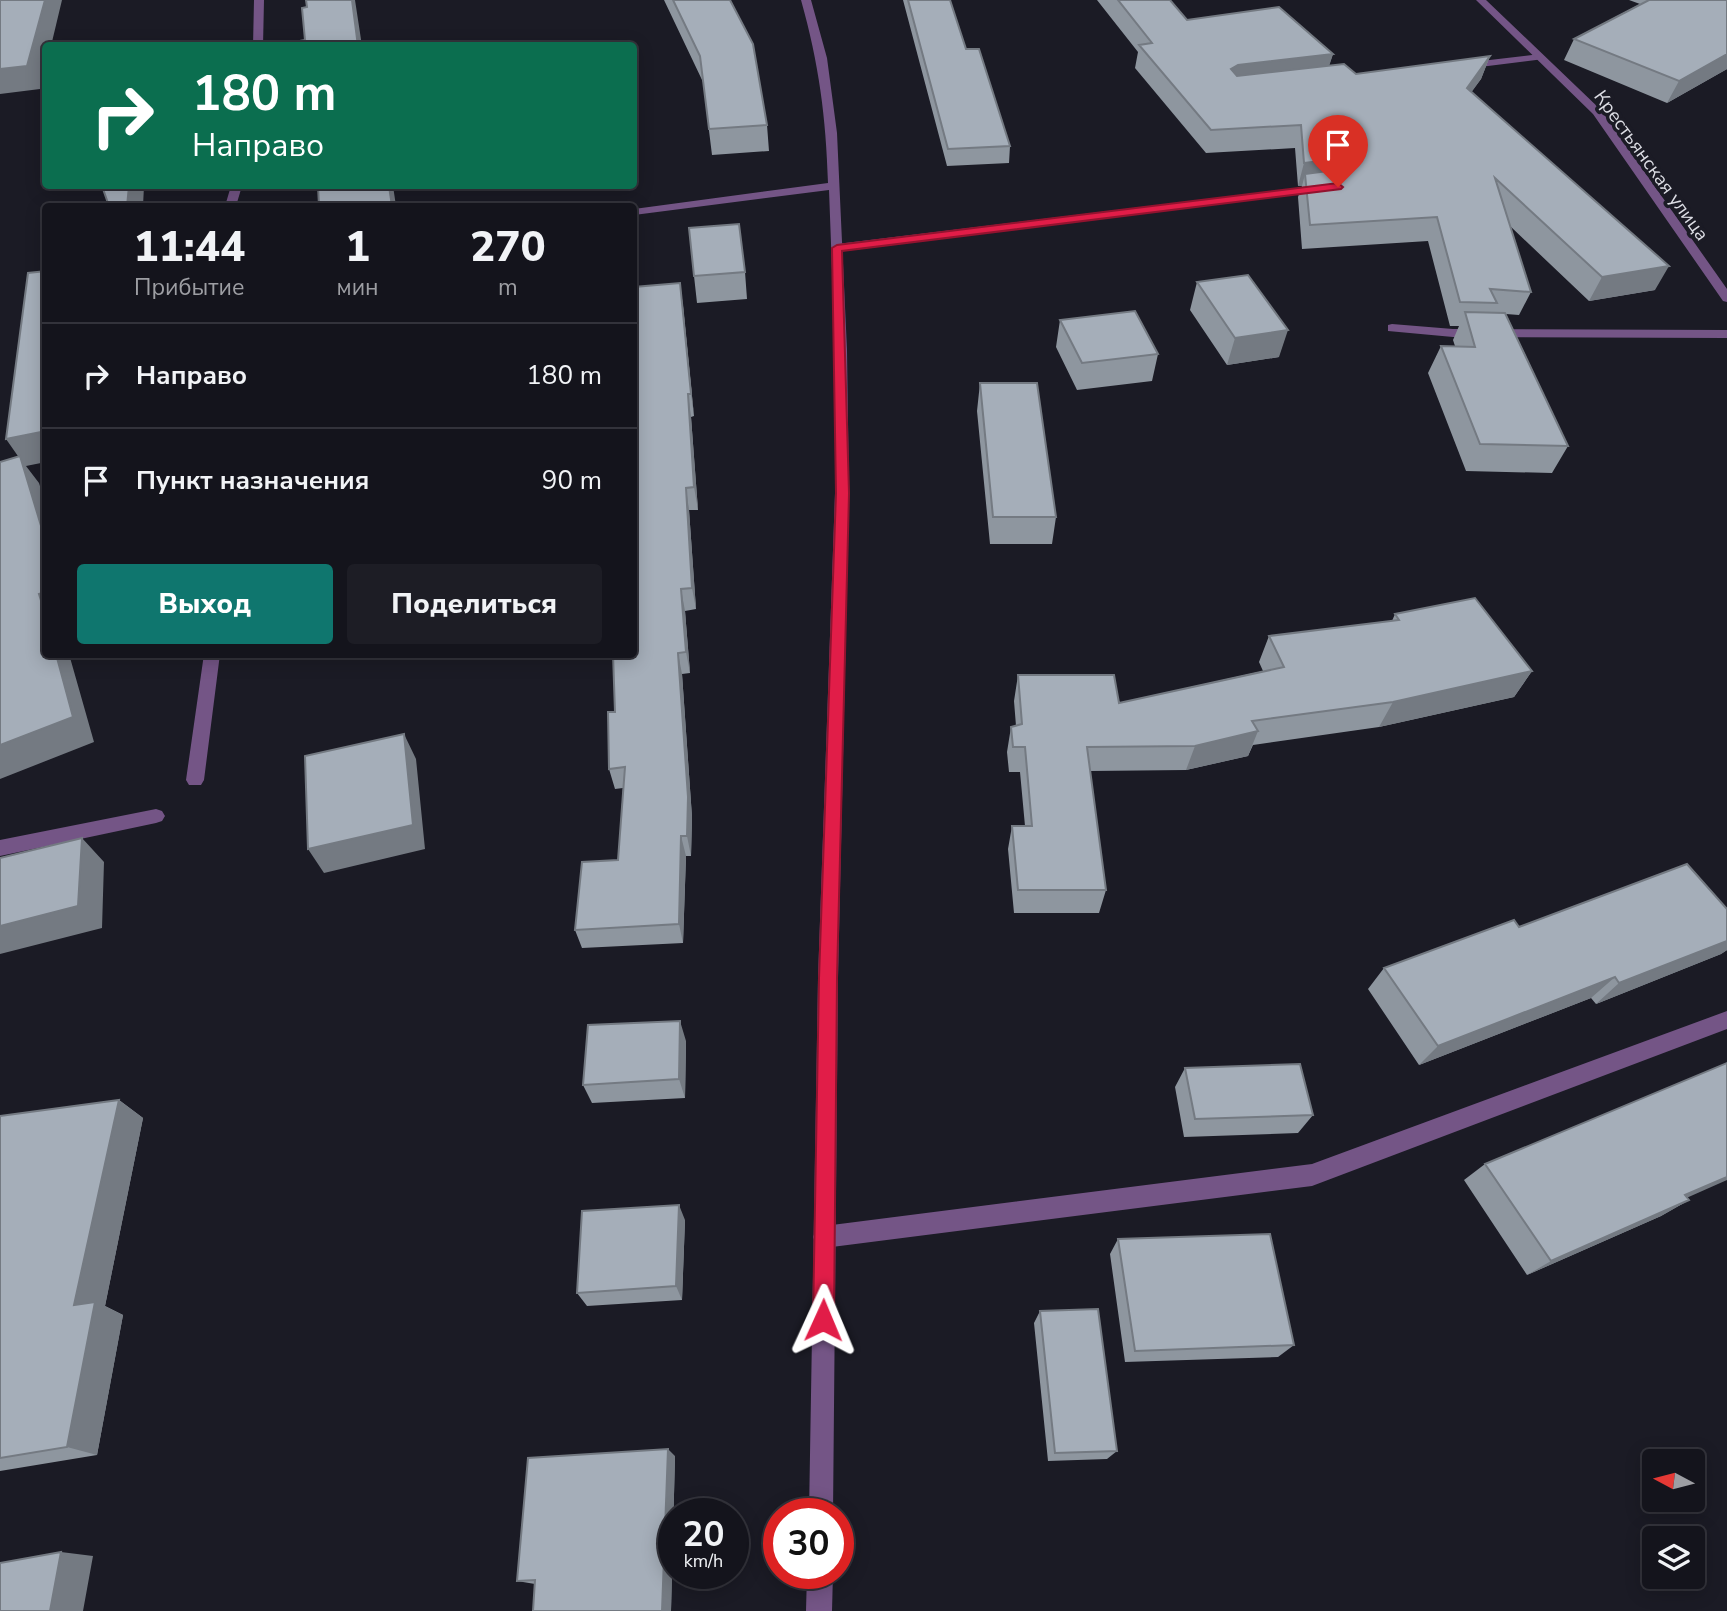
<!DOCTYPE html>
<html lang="ru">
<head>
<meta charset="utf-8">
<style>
  :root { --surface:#14141c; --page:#1d1d25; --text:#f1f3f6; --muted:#9d9ea3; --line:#33333b; --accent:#0f766e }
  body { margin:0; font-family:"Nunito Sans",sans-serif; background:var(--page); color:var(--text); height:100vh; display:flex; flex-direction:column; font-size:26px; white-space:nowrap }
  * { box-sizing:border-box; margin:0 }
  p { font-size:23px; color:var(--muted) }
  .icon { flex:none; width:38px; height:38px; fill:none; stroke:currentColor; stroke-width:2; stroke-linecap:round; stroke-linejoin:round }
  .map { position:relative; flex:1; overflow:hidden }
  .panel { position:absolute; left:42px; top:203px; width:595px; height:455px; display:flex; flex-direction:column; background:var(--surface); border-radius:7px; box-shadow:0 4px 18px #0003,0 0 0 2px var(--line) }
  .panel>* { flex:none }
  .hud { position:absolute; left:42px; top:42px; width:595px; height:147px; border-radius:7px; box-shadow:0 4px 18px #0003,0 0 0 2px var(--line); background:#0b6e4f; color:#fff; overflow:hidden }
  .needle { width:46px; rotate:277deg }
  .tools { position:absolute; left:1642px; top:1449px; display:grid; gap:14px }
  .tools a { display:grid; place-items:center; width:63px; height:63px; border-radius:7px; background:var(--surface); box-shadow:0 4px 18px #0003,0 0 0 2px var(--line); font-size:35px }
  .speed { position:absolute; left:658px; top:1498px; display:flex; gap:14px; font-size:35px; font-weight:700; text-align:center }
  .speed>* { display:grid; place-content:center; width:91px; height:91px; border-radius:50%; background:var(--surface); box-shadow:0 4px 18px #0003,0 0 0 2px var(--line); line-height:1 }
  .speed small { font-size:18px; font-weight:400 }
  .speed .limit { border:10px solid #d22; background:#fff; color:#111 }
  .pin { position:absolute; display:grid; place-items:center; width:60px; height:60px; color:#fff; margin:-72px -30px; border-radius:50% 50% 50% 0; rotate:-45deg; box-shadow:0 0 7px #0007 }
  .pin .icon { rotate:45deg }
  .me { position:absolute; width:77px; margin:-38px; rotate:1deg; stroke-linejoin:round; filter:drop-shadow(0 0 5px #0008) }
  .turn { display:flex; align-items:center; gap:24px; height:147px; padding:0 35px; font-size:32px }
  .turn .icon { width:91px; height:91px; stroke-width:2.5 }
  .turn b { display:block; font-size:49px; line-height:60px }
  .eta { display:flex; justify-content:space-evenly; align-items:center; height:119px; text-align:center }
  .eta b { font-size:42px; font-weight:800; line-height:49px }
  .action { display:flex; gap:14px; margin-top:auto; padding:14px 35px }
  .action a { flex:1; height:80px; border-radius:7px; background:var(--accent); color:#fff; font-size:28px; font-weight:800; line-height:80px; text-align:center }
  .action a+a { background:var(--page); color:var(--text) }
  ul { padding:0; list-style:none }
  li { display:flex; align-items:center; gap:21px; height:105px; padding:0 35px; border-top:2px solid var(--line) }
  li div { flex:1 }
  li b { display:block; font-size:26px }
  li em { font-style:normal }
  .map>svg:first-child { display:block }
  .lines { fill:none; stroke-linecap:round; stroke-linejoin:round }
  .lane { fill:#745586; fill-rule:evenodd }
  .street { fill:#745586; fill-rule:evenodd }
  .wall { fill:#8e969f }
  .shaded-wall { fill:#747a82 }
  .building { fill:#a5aeb9; stroke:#747a82; stroke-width:2 }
  .route { fill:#e11d48; stroke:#92132f; stroke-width:2 }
  .labels { text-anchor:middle; stroke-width:7; stroke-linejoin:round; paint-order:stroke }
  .far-street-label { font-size:19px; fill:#dcdde4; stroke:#1b1b25 }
</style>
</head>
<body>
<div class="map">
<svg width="1727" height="1611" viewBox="0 0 1727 1611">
  <rect width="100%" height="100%" fill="#1b1b25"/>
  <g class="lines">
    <path class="lane" d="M 1540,54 L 1545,57 L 1544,59 L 1464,69 L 1459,66 L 1464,63 Z
      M 1324,185 L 1328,186 L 1328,190 L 837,252 L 831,248 L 837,244 Z
      M 1392,324 L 1453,329 L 1727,330 L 1727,338 L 1453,337 L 1388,331 L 1388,325 Z
      M 156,809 L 162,811 L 165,816 L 162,821 L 156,823 L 0,856 L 0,840 Z
      M 1727,1011 L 1727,1029 L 1312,1186 L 824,1248 L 816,1245 L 813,1237 L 816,1229 L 824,1226 L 1312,1164 Z"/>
    <path class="street" d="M 254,0 L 264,0 L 263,46 L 253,46 Z
      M 801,0 L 811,0 L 827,58 L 837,133 L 847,350 L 849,493 L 838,978 L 833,1514 L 809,1514 L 818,978 L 835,493 L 835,350 L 829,190 L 634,215 L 634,209 L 828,183 C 826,117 819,64 801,0 Z
      M 1476,0 L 1486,0 L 1601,110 L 1727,289 L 1727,302 L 1723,301 L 1593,114 Z
      M 231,186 L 242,186 L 236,206 L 225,206 Z
      M 204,654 L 220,654 L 204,780 L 201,785 L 189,785 L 186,780 Z
      M 807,1573 L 833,1573 L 832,1611 L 806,1611 Z"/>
  </g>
  <path class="wall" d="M 664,0 L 730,0 L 767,125 L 769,151 L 712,155 L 703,82 Z
    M 903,0 L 950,0 L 966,49 L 1010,146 L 1009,163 L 947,166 Z
    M 1097,0 L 1170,0 L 1187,20 L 1333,54 L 1329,65 L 1356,74 L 1490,56 L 1481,79 L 1471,92 L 1655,290 L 1589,301 L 1510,226 L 1531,292 L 1519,315 L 1506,314 L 1568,446 L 1552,473 L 1466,471 L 1428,373 L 1441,346 L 1455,346 L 1453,340 L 1459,326 L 1450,326 L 1428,241 L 1302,249 L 1298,197 L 1302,186 L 1298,186 L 1295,148 L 1206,153 L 1135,68 L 1138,52 Z
    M 1629,0 L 1727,0 L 1727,69 L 1667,103 L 1564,60 L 1574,39 L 1640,4 Z
    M 745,272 L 747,299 L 697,303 L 694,276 Z
    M 1197,282 L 1279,357 L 1227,365 L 1190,310 Z
    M 683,306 L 694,416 L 691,417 L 698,510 L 689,510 L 696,609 L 685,611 L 690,673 L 682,674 L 692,817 L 691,856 L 686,856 L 683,943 L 582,948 L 575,930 L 618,860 L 623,788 L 615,789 L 609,769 L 615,712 L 634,654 L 638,541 Z
    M 1060,320 L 1158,354 L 1152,381 L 1077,390 L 1056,347 Z
    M 980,383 L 1056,517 L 1052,544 L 990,544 L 977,411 Z
    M 1395,614 L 1532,671 L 1514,697 L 1379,727 L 1253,745 L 1248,756 L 1186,770 L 1090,771 L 1106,890 L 1099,913 L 1014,913 L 1008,849 L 1012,826 L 1025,826 L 1020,772 L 1009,772 L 1007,752 L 1011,727 L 1016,726 L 1014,701 L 1018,675 L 1119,703 L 1263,671 L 1259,662 L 1269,636 L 1392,621 Z
    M 1727,909 L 1727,950 L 1721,954 L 1596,1004 L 1591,998 L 1419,1065 L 1368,989 L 1384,968 L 1519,927 Z
    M 686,1041 L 685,1098 L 592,1103 L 583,1085 Z
    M 1185,1068 L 1313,1115 L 1298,1133 L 1184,1137 L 1175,1087 Z
    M 119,1100 L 143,1118 L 105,1306 L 123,1315 L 97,1455 L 0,1471 L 0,1116 Z
    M 1485,1164 L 1687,1198 L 1689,1200 L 1661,1216 L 1527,1275 L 1464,1180 Z
    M 685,1220 L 682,1300 L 587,1306 L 577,1293 Z
    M 1118,1239 L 1294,1345 L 1278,1357 L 1125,1362 L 1110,1254 Z
    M 1040,1311 L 1117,1451 L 1107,1459 L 1048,1461 L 1034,1323 Z
    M 675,1456 L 671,1611 L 533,1611 L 535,1584 L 517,1581 Z"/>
  <path class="shaded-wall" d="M 45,0 L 62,0 L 51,46 L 46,46 L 46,66 L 40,89 L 0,94 L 0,69 Z
    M 352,0 L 355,0 L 362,46 L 358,46 Z
    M 1333,54 L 1326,76 L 1233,87 L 1231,69 L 1238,65 Z
    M 1727,54 L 1727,69 L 1667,103 L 1679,81 Z
    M 1490,56 L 1481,79 L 1458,111 L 1467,88 Z
    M 1345,158 L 1338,181 L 1305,174 L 1302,186 L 1298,186 L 1304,163 Z
    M 129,186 L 144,186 L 143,206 L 127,206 Z
    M 389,186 L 393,186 L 396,206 L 392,206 Z
    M 1669,266 L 1655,290 L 1589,301 L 1602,277 Z
    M 680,283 L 683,306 L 694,416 L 691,394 Z
    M 1288,330 L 1279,357 L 1227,365 L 1235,338 Z
    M 688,394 L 691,417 L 698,510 L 694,487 Z
    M 46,431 L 46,462 L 26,466 L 39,483 L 46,505 L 46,541 L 20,459 L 6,439 Z
    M 686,488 L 689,510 L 696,609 L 692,588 Z
    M 681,589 L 685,611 L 690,673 L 686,652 Z
    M 46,592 L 46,617 L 39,594 Z
    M 678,653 L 682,674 L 692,817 L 691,856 L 687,836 Z
    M 56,654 L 69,654 L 94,742 L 0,779 L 0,745 Z
    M 1532,671 L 1514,697 L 1379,727 L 1393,702 Z
    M 1258,731 L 1248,756 L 1186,770 L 1195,746 Z
    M 404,734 L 416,759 L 425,849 L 324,873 L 308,849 Z
    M 681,836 L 686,856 L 683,943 L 679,924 Z
    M 82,838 L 104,862 L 102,928 L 0,954 L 0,926 Z
    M 1727,941 L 1727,950 L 1721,954 L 1596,1004 L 1619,983 Z
    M 1615,977 L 1591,998 L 1419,1065 L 1438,1046 Z
    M 680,1021 L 686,1041 L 685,1098 L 679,1079 Z
    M 119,1100 L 143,1118 L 105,1306 L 123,1315 L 97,1455 L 67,1447 L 74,1305 Z
    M 1727,1177 L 1727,1180 L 1657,1211 L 1685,1195 Z
    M 1689,1200 L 1661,1216 L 1527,1275 L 1551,1261 Z
    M 679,1205 L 685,1220 L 682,1300 L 676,1286 Z
    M 668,1449 L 675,1456 L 671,1611 L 662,1611 Z
    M 61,1552 L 93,1556 L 83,1611 L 50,1611 Z"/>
  <path class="building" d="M 0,0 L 45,0 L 27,66 L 0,69 Z
    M 306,0 L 352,0 L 358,46 L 299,46 L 299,41 L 305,40 L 302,8 L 307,7 Z
    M 673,0 L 730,0 L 753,44 L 767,125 L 709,129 L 700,56 Z
    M 908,0 L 950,0 L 966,49 L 979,49 L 1010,146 L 948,149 Z
    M 1118,0 L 1170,0 L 1187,20 L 1279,7 L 1333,54 L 1238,65 L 1231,69 L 1237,76 L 1344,64 L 1356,74 L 1490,56 L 1467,88 L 1669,266 L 1602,277 L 1495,178 L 1531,292 L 1490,289 L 1497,303 L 1460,302 L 1437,217 L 1310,225 L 1305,174 L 1350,168 L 1352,160 L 1345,158 L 1304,163 L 1301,125 L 1211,130 L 1139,45 L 1152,43 Z
    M 1649,0 L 1727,0 L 1727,54 L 1679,81 L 1574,39 Z
    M 102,186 L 129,186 L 127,206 L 109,206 Z
    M 318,186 L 389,186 L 392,206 L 319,206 Z
    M 739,224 L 745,272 L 694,276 L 689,228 Z
    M 46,271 L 46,431 L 6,439 L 28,273 Z
    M 1248,275 L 1288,330 L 1235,338 L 1197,282 Z
    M 680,283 L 691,394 L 688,394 L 694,487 L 686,488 L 692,588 L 681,589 L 686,652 L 678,653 L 688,797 L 687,836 L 681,836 L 679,924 L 575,930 L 582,862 L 618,860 L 625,767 L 609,769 L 608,712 L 615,712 L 613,654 L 634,654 L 634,541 L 638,541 L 634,399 L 634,287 Z
    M 1135,311 L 1158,354 L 1082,363 L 1060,320 Z
    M 1465,312 L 1505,313 L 1568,446 L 1480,444 L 1441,346 L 1475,347 Z
    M 980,383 L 1037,383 L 1056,517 L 993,517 Z
    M 20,456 L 45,539 L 46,539 L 46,592 L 39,594 L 46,617 L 46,654 L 56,654 L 73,717 L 0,745 L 0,462 Z
    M 1475,598 L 1532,671 L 1393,702 L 1252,721 L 1258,731 L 1195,746 L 1087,747 L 1106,890 L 1018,890 L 1012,826 L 1032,826 L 1025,747 L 1013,747 L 1011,727 L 1022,724 L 1018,675 L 1114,675 L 1119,703 L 1284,667 L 1269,636 L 1399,620 L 1395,614 Z
    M 404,734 L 413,825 L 308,849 L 305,756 Z
    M 82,838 L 78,906 L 0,926 L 0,858 Z
    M 1687,864 L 1727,909 L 1727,941 L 1619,983 L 1615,977 L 1438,1046 L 1384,968 L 1514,920 L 1519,927 Z
    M 680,1021 L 679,1079 L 583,1085 L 588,1025 Z
    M 1727,1063 L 1727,1177 L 1685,1195 L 1689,1200 L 1551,1261 L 1485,1164 Z
    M 1300,1064 L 1313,1115 L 1195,1119 L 1185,1068 Z
    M 119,1100 L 74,1305 L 95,1302 L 67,1447 L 0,1458 L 0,1116 Z
    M 679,1205 L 676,1286 L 577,1293 L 582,1211 Z
    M 1270,1234 L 1294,1345 L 1135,1351 L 1118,1239 Z
    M 1098,1309 L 1117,1451 L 1055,1453 L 1040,1311 Z
    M 668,1449 L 662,1611 L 533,1611 L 535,1580 L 517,1581 L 528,1458 Z
    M 61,1552 L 50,1611 L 0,1611 L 0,1563 Z"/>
  <path class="route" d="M 1338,183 L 1343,187 L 1341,189 L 842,251 L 849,493 L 837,978 L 834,1320 L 831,1327 L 823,1330 L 816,1327 L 813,1320 L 819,978 L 836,493 L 832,248 L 837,245 Z"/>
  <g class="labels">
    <g class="far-street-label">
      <text transform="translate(1652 165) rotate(54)" y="7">Крестьянская улица</text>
    </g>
  </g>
</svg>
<div class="tools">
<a><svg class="needle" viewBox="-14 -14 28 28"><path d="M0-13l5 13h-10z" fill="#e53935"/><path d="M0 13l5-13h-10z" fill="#9d9ea3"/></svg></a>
<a><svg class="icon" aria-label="layers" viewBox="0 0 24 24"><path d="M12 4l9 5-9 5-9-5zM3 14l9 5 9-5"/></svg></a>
</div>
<div class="speed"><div>20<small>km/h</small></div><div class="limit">30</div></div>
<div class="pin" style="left:1338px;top:187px;background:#d93025"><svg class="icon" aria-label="arrive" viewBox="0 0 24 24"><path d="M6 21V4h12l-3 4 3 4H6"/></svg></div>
<svg class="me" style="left:823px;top:1320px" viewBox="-20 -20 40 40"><path d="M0-17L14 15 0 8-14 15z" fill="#e11d48" stroke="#fff" stroke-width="4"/></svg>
<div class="hud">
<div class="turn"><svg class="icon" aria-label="right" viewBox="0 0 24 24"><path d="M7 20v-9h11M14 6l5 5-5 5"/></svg><div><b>180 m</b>Направо</div></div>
</div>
<section class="panel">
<div class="eta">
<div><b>11:44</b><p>Прибытие</p></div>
<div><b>1</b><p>мин</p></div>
<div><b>270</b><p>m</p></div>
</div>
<ul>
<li><svg class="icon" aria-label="right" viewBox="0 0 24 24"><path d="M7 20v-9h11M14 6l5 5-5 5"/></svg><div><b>Направо</b></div><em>180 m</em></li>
<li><svg class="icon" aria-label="arrive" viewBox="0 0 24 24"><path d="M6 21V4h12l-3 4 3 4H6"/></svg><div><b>Пункт назначения</b></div><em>90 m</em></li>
</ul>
<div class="action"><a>Выход</a><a>Поделиться</a></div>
</section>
</div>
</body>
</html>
